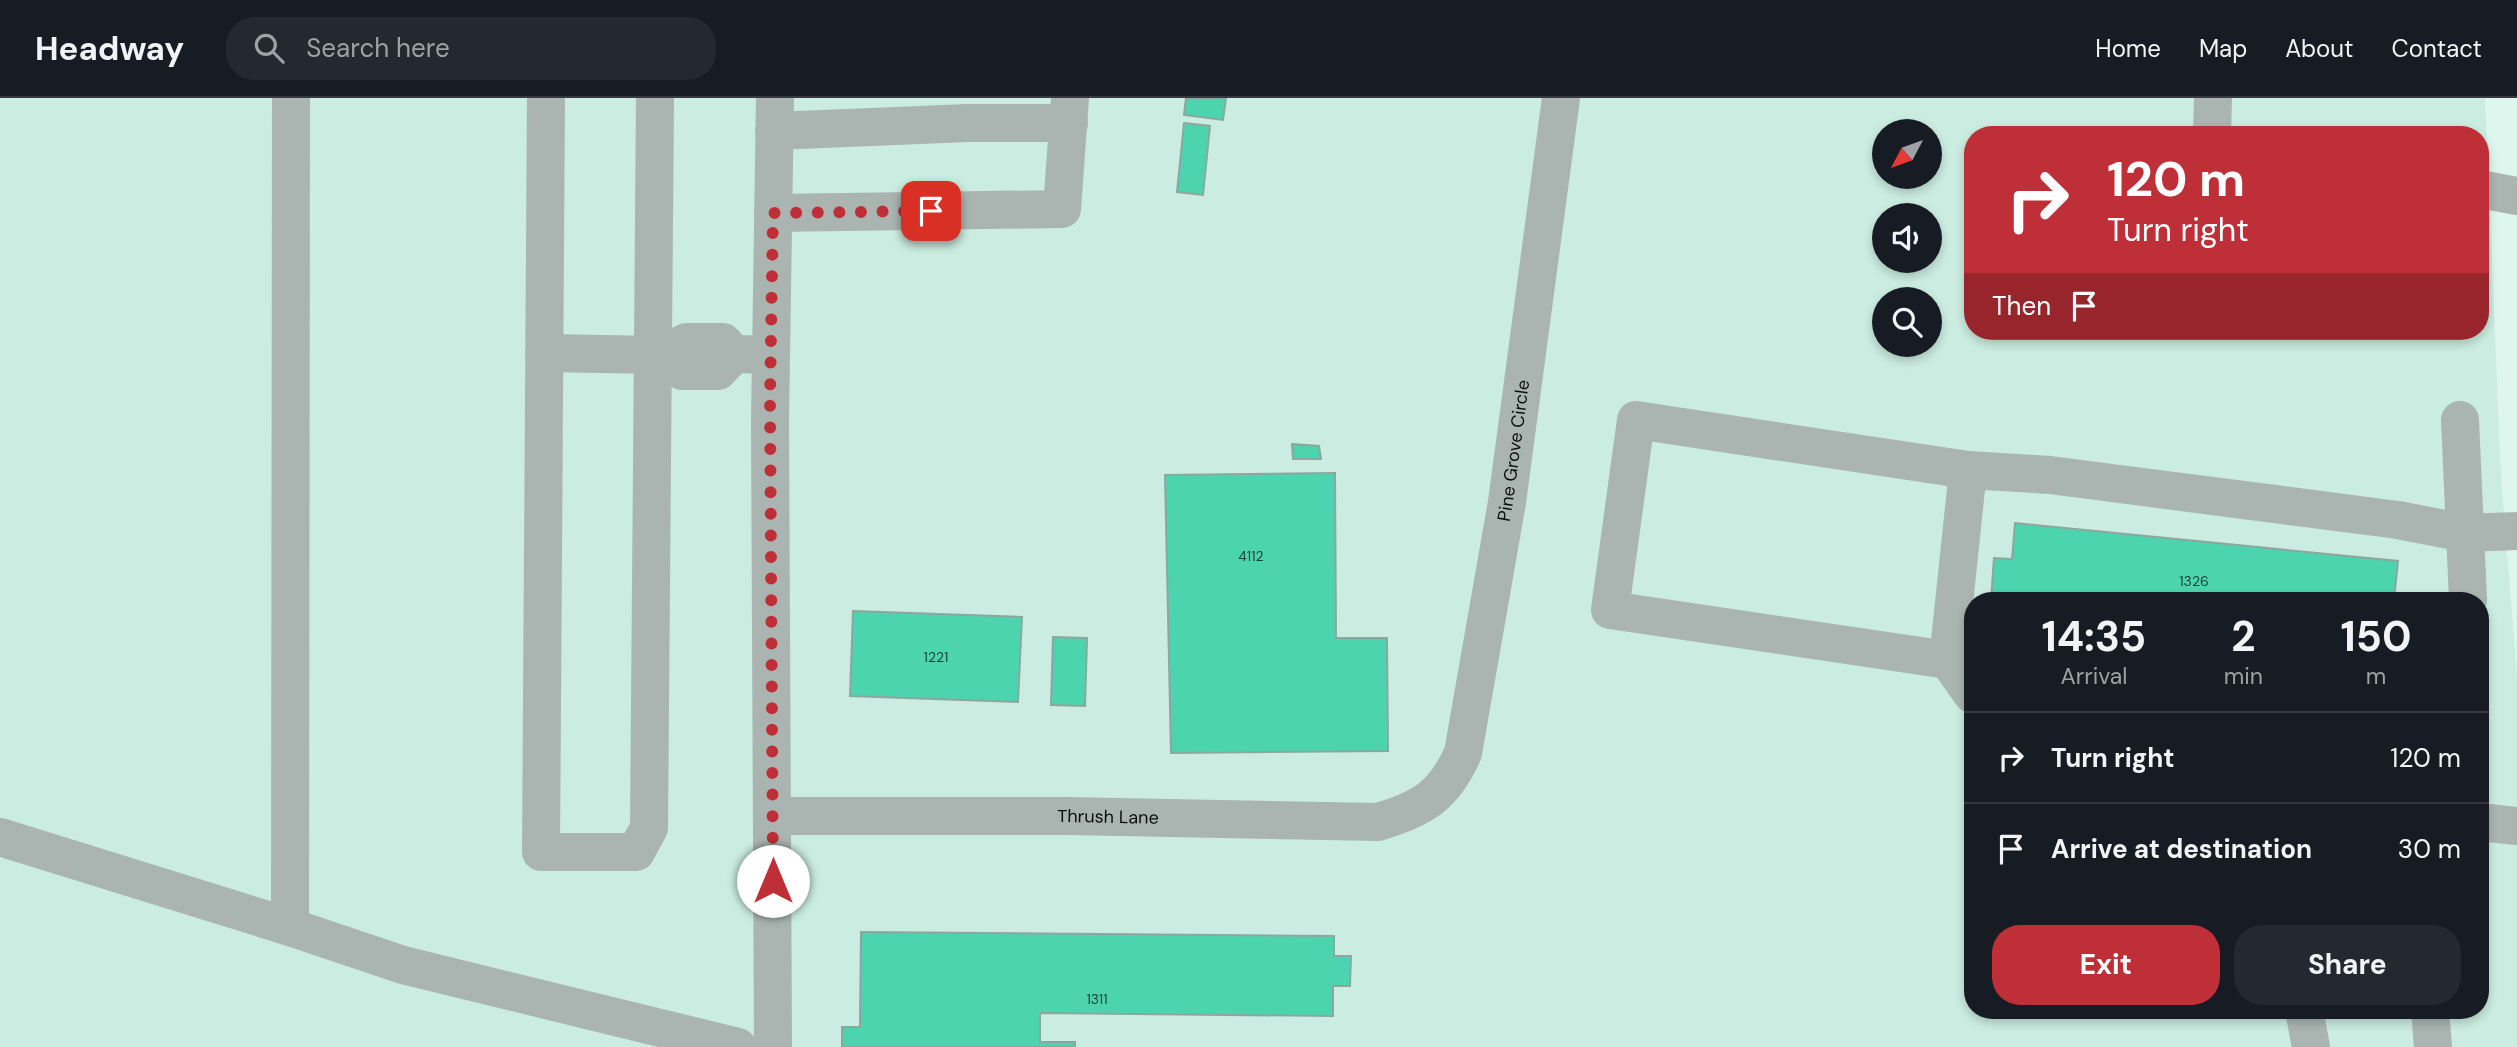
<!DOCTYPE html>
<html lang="en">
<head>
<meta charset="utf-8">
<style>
  :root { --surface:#171b24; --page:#242831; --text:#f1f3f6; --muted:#9ea1a6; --line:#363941; --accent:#bf2f38 }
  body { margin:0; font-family:"DM Sans",sans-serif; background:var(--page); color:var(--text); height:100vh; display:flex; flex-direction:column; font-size:26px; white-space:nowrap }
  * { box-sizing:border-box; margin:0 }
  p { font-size:23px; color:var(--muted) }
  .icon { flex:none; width:38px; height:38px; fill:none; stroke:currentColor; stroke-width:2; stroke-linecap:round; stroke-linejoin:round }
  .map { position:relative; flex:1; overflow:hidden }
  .side { position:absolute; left:1964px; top:494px; width:525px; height:427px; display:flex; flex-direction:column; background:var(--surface); border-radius:28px; box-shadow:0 4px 10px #0003 }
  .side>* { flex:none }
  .hud { position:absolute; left:1964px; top:28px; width:525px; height:214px; border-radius:28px; box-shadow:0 4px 10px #0003; background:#bf2f38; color:#fff; overflow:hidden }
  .needle { width:46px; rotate:229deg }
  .buttons { position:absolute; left:1872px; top:21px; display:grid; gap:14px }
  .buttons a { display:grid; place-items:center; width:70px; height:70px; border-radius:50%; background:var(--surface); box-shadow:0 4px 10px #0003; font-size:35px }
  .pin { position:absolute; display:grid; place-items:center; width:60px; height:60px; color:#fff; margin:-30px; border-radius:14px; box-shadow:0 4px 10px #0006 }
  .me { position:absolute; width:77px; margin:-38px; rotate:0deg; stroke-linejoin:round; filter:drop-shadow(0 0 5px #0008) }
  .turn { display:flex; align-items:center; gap:24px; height:147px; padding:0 28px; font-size:32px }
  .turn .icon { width:91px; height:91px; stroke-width:2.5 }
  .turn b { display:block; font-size:49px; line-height:60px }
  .then { display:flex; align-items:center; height:66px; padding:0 28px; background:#0003; gap:14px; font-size:26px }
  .eta { display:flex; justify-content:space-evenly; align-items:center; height:119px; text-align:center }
  .eta b { font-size:42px; font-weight:700; line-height:49px }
  .button { display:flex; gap:14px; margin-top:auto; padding:14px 28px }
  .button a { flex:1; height:80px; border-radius:28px; background:var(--accent); color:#fff; font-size:28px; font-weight:700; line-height:80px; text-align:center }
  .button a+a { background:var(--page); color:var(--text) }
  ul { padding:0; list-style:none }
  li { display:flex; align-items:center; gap:21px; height:91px; padding:0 28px; border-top:2px solid var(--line) }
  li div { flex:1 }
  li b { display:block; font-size:26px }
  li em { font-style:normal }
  header { display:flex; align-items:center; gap:42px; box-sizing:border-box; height:98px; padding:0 35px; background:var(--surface); border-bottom:2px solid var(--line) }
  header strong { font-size:33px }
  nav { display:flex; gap:38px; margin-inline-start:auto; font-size:24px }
  .search { width:490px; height:63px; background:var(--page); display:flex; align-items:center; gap:18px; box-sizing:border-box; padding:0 24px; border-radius:28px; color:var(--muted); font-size:26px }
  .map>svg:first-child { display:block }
  .built { fill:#cbece0; fill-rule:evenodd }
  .building { fill:#4bd4ae; stroke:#8fa69e; stroke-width:2 }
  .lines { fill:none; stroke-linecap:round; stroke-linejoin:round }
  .minor { stroke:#aab5b1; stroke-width:38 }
  .route { stroke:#bf2f38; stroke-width:12; stroke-dasharray:0 21.6 }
  .labels { text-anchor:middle; stroke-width:7; stroke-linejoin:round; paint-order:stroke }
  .number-label { font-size:14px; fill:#194136 }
  .street-label { font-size:18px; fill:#08100e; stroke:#fafffd }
</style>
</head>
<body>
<header>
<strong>Headway</strong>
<div class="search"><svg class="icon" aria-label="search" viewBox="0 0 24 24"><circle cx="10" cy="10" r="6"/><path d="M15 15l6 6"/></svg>Search here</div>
<nav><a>Home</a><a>Map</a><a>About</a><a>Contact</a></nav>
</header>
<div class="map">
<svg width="2517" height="949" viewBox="0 0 2517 949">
  <rect width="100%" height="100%" fill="#def7ee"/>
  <path class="built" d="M 0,0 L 2485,0 L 2501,379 L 2517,579 L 2517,949 L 0,949 ZM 1885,33 L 1930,33 L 1930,79 L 1885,79 ZM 1972,37 L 2480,37 L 2480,233 L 1972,233 ZM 1885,117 L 1930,117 L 1930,163 L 1885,163 ZM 1885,201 L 1930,201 L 1930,247 L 1885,247 ZM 1972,502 L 2480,502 L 2480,912 L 1972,912 Z"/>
  <path class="building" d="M 1186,0 L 1226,0 L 1223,22 L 1184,17 Z
    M 1184,25 L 1210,28 L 1203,97 L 1177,94 Z
    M 1292,346 L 1319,348 L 1321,361 L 1293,361 Z
    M 1335,375 L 1336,540 L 1387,540 L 1388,653 L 1171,655 L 1165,377 Z
    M 2015,425 L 2398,463 L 2394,502 L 1991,502 L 1994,460 L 2012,461 Z
    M 853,513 L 1022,519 L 1018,604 L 850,598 Z
    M 1053,539 L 1087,540 L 1085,608 L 1051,607 Z
    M 861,834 L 1334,838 L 1334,858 L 1351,858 L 1350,888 L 1333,888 L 1333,918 L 1040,915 L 1040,944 L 1075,944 L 1075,949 L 842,949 L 842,929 L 860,929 Z"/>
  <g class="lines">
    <g class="minor">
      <path d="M 546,0 L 541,754 L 636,754 L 649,730 L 655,0"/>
      <path d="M 774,33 L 968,25 L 1069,25"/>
      <path d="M 2212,37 L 2213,0"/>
      <path d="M 2480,91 L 2517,98"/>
      <path d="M 773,115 L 1062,111 L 1070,0"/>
      <path d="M 544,255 L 661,257"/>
      <path d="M 734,256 L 718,273 L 682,273 L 661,257 L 686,244 L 723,244 L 734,256 L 770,257"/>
      <path d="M 2460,322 L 2468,502"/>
      <path d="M 1948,562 L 1610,512 L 1636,322 L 1968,372"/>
      <path d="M 1972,596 L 1948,562 L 1968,372 L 2050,377 L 2398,422 L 2465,435 L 2517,433"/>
      <path id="s1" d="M 772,718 L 1068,718 L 1378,724 C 1422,711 1444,698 1463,655 L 1507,404 L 1561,0"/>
      <path d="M 2480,724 L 2517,728"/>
      <path d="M 0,739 L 290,829 L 403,867 L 738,949"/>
      <path d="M 290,829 L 291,0"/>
      <path d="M 2304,912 L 2311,949"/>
      <path d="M 2430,912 L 2433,949"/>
      <path d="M 773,949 L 770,323 L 775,0"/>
    </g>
  </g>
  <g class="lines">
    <path class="route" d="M 773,783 L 770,301 L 773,115 L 931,113"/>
  </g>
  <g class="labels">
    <g class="number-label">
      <text x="1251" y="463">4112</text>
      <text x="2194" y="488">1326</text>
      <text x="936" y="564">1221</text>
      <text x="1097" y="906">1311</text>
    </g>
    <g class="street-label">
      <text dy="6" stroke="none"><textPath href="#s1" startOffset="1027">Pine Grove Circle</textPath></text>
      <text dy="6" stroke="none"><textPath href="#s1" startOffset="336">Thrush Lane</textPath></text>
    </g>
  </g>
</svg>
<div class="buttons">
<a><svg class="needle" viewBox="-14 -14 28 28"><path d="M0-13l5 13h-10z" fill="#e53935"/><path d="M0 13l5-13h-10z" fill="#9ea1a6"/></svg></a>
<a><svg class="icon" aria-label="sound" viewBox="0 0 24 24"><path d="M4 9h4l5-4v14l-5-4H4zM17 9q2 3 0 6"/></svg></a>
<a><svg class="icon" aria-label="search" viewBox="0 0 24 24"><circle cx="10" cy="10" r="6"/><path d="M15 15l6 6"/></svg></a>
</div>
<div class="pin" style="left:931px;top:113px;background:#d93025"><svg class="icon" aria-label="arrive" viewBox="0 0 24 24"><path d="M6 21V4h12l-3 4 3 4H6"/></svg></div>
<svg class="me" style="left:773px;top:783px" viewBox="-20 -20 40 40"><circle r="19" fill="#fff"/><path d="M0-13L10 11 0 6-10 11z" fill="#bf2f38"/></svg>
<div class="hud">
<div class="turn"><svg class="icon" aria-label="right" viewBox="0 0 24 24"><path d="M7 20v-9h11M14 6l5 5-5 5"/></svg><div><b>120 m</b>Turn right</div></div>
<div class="then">Then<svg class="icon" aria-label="arrive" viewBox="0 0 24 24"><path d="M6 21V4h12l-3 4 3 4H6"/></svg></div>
</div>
<section class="side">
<div class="eta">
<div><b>14:35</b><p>Arrival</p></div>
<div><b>2</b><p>min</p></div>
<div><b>150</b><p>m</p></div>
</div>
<ul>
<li><svg class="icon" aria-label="right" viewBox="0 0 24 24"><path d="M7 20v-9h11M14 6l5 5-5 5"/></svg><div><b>Turn right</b></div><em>120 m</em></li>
<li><svg class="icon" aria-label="arrive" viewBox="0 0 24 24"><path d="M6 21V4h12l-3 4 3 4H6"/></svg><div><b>Arrive at destination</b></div><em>30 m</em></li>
</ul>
<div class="button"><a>Exit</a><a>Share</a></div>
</section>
</div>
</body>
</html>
